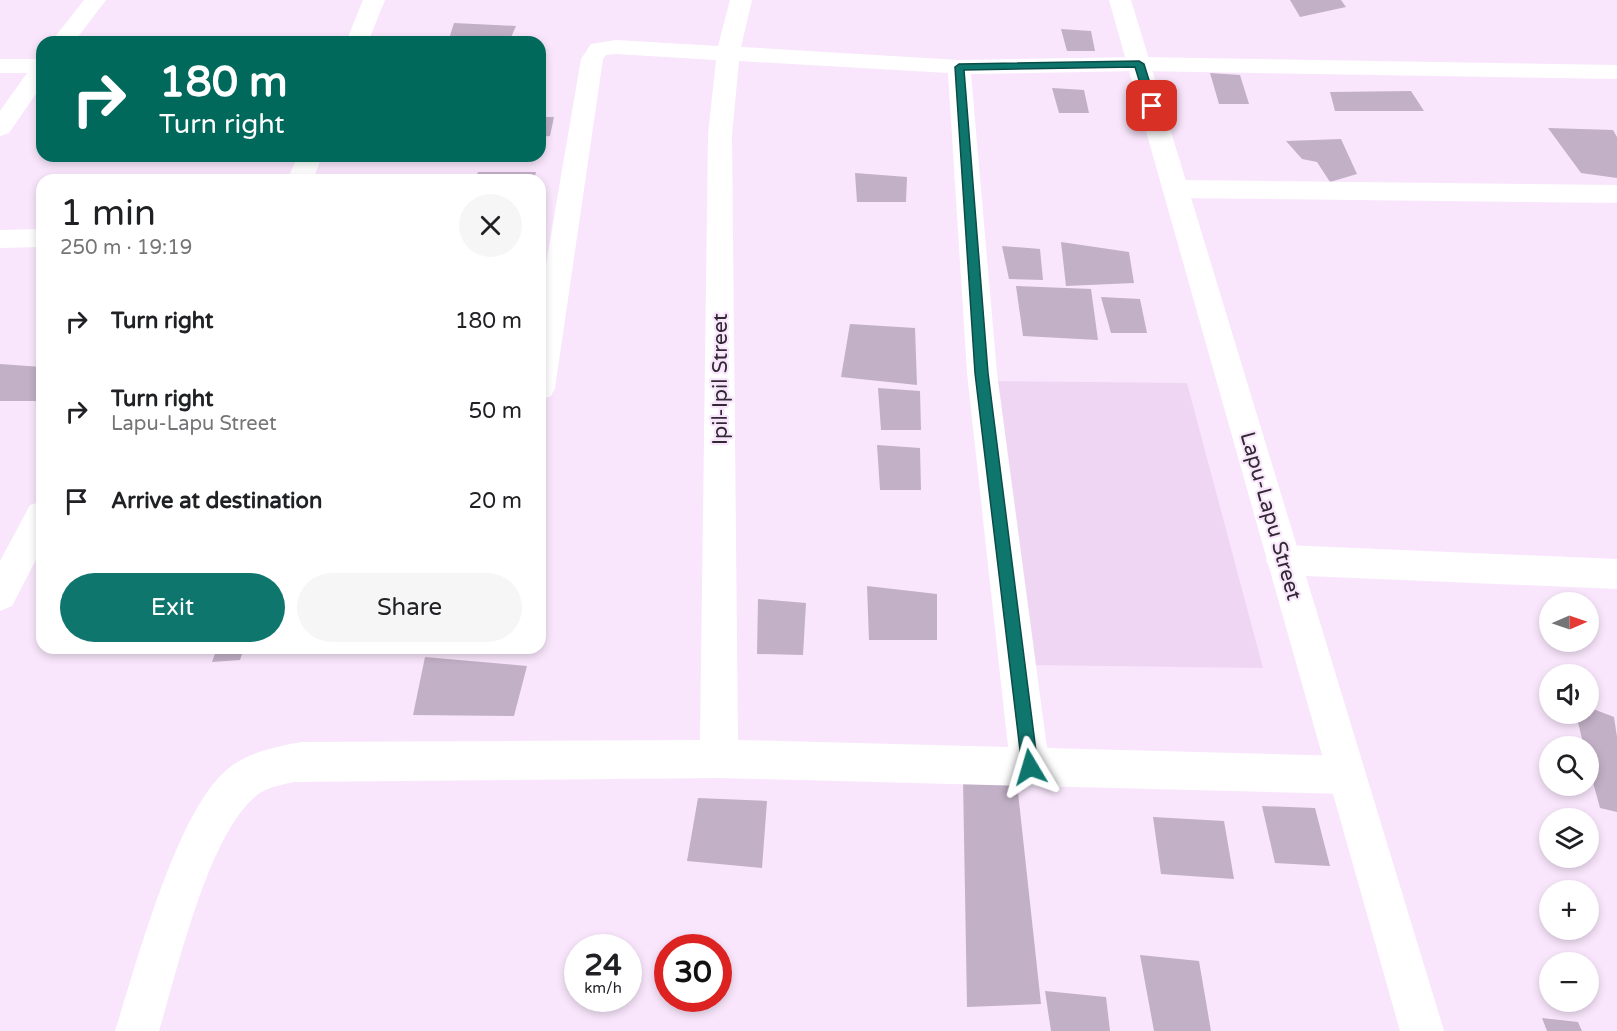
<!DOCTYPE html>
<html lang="en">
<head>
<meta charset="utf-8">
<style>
  :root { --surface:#fff; --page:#f6f6f6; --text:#202124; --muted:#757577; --accent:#0f766e }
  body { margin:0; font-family:"Varela Round",sans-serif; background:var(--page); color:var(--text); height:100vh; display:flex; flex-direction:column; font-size:22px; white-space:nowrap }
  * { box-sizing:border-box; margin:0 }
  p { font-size:20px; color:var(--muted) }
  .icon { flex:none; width:33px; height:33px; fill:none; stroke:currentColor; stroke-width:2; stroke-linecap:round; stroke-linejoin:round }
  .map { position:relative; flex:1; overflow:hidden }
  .sheet { position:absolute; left:36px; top:174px; width:510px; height:480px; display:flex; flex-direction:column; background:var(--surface); border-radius:18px; box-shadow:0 3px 9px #0003 }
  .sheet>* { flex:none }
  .guide { position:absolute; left:36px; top:36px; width:510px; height:126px; border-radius:18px; box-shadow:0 3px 9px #0003; background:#00695c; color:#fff; overflow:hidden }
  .needle { width:39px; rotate:88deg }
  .buttons { position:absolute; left:1539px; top:592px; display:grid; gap:12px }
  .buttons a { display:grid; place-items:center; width:60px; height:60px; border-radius:50%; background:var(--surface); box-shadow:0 3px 9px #0003; font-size:30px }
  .speed { position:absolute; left:564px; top:934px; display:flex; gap:12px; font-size:30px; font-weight:700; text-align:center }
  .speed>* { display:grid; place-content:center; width:78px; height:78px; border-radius:50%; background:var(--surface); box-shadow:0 3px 9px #0003; line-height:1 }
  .speed small { font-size:15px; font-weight:400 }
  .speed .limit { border:9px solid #d22; background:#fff; color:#111 }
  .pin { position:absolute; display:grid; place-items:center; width:51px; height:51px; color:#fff; margin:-26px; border-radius:12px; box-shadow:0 3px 9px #0006 }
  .me { position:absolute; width:66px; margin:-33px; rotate:353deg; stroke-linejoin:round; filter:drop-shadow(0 0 4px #0008) }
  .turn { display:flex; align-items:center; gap:21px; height:126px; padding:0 24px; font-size:27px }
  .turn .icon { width:78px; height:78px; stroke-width:2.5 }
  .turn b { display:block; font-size:42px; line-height:51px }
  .round { display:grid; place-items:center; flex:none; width:63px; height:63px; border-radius:32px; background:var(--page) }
  .headline { display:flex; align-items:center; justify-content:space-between; height:102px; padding:0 24px }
  h1 { font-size:36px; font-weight:600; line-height:45px }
  .button { display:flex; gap:12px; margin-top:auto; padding:12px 24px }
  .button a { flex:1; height:69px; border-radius:36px; background:var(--accent); color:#fff; font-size:24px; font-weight:600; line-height:69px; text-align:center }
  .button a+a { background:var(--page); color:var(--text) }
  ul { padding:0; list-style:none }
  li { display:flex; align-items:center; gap:18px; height:90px; padding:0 24px }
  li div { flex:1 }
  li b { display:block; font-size:22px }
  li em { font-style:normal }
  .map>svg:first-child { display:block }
  .built { fill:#efd7f4 }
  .building { fill:#c2b0c6 }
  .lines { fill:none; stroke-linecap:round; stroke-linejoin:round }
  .minor { fill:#fff; fill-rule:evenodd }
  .tertiary { fill:#fff; fill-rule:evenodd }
  .route { fill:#0f766e; stroke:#0a4d48; stroke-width:1.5 }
  .labels { text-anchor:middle; stroke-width:4.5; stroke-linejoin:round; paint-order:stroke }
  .street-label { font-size:21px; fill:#302931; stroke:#f9e6fc }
</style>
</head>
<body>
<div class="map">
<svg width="1617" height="1031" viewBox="0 0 1617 1031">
  <rect width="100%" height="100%" fill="#f9e6fc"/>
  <path class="built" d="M 991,381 L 1187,383 L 1263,668 L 1026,665 Z"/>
  <path class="building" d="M 1290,0 L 1341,0 L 1346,7 L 1300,17 Z
    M 454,23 L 516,26 L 509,42 L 448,42 Z
    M 1061,29 L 1091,31 L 1095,51 L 1067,51 Z
    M 1210,73 L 1240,75 L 1249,104 L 1219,104 Z
    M 1052,88 L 1084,90 L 1089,113 L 1059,113 Z
    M 1411,91 L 1424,111 L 1335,111 L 1330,92 Z
    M 540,117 L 554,117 L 550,136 L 540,137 Z
    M 1548,128 L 1613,130 L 1617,137 L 1617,178 L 1581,173 Z
    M 1341,139 L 1357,174 L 1330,182 L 1317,162 L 1302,159 L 1286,141 Z
    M 478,172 L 536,172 L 534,180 L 475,180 Z
    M 855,173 L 907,177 L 906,202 L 857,202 Z
    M 1061,242 L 1129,252 L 1134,283 L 1066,286 Z
    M 1002,246 L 1040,249 L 1043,280 L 1009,279 Z
    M 1016,286 L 1091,289 L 1098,340 L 1023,336 Z
    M 1101,297 L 1140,299 L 1147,333 L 1111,333 Z
    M 850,324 L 915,328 L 917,385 L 841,377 Z
    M 0,364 L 42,367 L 42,392 L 36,401 L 0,401 Z
    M 878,388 L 920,391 L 921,430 L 881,430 Z
    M 877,445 L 920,448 L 921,490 L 880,490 Z
    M 867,586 L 937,594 L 937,640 L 869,640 Z
    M 758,599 L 806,603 L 803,655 L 757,654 Z
    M 217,648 L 244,648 L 240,660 L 212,662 Z
    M 425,657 L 527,666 L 514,716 L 413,715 Z
    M 1588,707 L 1614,717 L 1617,737 L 1617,812 L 1600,808 L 1588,764 L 1588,747 L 1584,747 L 1576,714 L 1588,714 Z
    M 963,779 L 1017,783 L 1041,1004 L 967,1007 Z
    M 698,798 L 767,801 L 762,868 L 687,861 Z
    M 1262,806 L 1315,808 L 1330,866 L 1275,863 Z
    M 1153,817 L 1224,821 L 1234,879 L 1161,874 Z
    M 1140,955 L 1199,961 L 1211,1031 L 1154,1031 Z
    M 1045,991 L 1106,997 L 1110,1031 L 1051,1031 Z
    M 1542,1018 L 1578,1022 L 1582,1031 L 1547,1031 Z"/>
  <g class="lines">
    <path class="minor" d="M 84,0 L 106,0 L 74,42 L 51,42 Z
      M 363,0 L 385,0 L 368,42 L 346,42 Z
      M 730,0 L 752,0 L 741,47 L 959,60 L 1139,57 L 1617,65 L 1617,79 L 1139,71 L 971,74 L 997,373 L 1047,748 L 1346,756 L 1360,761 L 1365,775 L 1360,789 L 1346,794 L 719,778 L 294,782 C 281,785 266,787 256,796 C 207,837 178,969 159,1031 L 115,1031 C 136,966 177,808 229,768 C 249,752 278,746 302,742 L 700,740 L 708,135 L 716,60 L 616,54 L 606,55 L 603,59 L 555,388 L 551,396 L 540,400 L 540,299 L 581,59 L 591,44 L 616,40 L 718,46 ZM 739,61 L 948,73 L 967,373 L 1008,747 L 738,740 L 732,135 Z
      M 0,59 L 42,59 L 42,85 L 9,133 L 0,136 L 0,111 L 27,73 L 0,73 Z
      M 298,156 L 322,156 L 313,180 L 287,180 Z
      M 1177,180 L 1617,185 L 1617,203 L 1177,198 L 1168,195 L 1164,189 L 1168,183 Z
      M 42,229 L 42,247 L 0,248 L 0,230 Z
      M 42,501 L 42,548 L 12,606 L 0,611 L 0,561 L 30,505 Z
      M 1283,545 L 1617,559 L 1617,589 L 1283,575 L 1271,571 L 1266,560 L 1271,549 Z"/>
    <path class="tertiary" d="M 1109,0 L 1131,0 L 1444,1031 L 1400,1031 Z"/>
  </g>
  <path class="route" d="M 1139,61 L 1144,64 L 1157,106 L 1155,108 L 1147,106 L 1135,67 L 964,70 L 988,373 L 1038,767 L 1036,773 L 1030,775 L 1024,773 L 1022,767 L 975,373 L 955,67 L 959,64 Z"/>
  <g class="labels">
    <g class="street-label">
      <text transform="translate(720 379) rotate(-90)" y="7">Ipil-Ipil Street</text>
      <text transform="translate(1271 516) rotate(74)" y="7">Lapu-Lapu Street</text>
    </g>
  </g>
</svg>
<div class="buttons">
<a><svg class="needle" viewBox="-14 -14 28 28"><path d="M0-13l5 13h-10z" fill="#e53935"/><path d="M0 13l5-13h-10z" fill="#757577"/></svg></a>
<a><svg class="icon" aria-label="sound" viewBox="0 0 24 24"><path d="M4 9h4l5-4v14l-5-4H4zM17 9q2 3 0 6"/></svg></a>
<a><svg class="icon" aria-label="search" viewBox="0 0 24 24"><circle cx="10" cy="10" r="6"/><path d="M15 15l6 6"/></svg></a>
<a><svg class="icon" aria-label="layers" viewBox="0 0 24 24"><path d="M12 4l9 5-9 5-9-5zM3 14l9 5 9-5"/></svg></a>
<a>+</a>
<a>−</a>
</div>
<div class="speed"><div>24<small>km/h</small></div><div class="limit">30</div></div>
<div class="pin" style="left:1152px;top:106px;background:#d93025"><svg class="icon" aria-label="arrive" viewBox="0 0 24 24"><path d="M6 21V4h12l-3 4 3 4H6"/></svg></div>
<svg class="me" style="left:1030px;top:767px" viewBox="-20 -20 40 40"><path d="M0-17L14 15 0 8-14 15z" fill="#0f766e" stroke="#fff" stroke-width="4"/></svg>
<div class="guide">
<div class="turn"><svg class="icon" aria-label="right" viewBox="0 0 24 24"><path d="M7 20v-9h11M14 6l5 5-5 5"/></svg><div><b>180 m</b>Turn right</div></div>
</div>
<section class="sheet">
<div class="headline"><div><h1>1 min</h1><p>250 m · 19:19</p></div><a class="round"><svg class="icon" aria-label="close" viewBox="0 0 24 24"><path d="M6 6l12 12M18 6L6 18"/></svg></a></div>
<ul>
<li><svg class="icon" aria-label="right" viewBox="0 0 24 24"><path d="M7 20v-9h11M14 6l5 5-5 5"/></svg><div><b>Turn right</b></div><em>180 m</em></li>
<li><svg class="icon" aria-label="right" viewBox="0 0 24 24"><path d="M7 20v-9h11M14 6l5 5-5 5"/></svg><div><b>Turn right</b><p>Lapu-Lapu Street</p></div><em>50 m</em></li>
<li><svg class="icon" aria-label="arrive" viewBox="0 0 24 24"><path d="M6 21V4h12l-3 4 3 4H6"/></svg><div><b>Arrive at destination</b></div><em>20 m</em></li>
</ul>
<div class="button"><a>Exit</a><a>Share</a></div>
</section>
</div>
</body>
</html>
